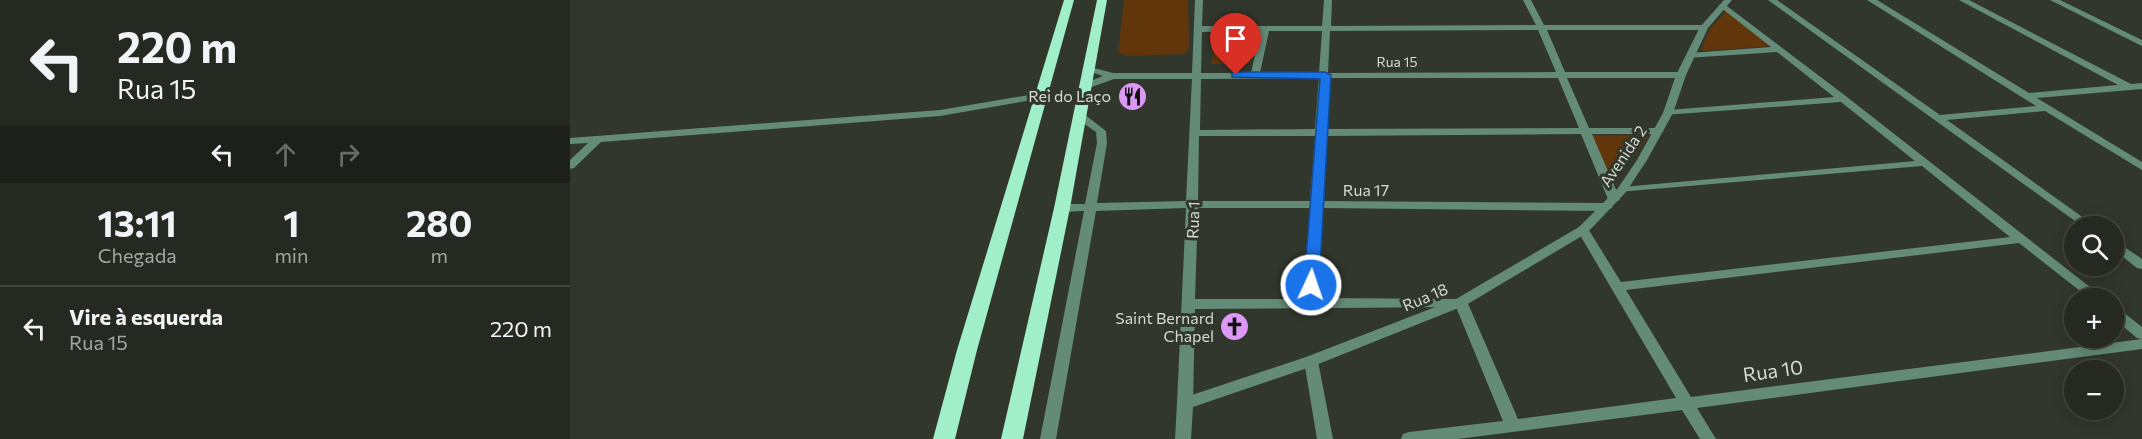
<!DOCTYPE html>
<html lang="pt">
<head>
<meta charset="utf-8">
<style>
  :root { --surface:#252921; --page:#31352e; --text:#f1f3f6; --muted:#a3a6a5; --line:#42453f }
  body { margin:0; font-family:Commissioner,sans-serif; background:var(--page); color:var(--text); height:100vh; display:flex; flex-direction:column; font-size:22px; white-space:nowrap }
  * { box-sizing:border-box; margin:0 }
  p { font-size:20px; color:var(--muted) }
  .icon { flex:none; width:33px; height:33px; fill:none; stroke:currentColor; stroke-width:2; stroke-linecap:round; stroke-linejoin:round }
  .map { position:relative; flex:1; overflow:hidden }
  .side { display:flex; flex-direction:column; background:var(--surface); width:570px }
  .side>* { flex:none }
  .top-card { background:#252921; color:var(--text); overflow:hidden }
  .tools { position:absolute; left:1494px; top:216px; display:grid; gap:12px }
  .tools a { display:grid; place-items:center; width:60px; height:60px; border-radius:50%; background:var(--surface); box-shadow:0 3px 15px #0003,0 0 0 2px var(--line); font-size:30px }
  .pin { position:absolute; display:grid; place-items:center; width:51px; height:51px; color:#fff; margin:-62px -26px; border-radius:50% 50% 50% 0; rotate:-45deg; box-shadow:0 0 6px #0007 }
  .pin .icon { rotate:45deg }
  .me { position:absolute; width:66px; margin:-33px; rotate:3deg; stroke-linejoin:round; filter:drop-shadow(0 0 4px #0008) }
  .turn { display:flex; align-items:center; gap:21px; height:126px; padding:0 18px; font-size:27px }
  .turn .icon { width:78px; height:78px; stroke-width:2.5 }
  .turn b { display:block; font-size:42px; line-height:51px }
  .lanes { display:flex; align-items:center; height:57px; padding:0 18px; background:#0003; justify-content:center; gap:30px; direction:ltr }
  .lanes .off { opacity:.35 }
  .eta { display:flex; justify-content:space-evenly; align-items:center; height:102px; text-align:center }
  .eta b { font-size:36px; font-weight:700; line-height:42px }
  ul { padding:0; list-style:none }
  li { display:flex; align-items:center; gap:18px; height:84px; padding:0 18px; border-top:2px solid var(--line) }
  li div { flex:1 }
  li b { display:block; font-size:22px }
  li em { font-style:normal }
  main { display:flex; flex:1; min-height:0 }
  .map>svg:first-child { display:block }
  .green { fill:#61360a }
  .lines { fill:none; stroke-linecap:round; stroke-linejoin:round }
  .minor { fill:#648a78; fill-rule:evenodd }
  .tertiary { fill:#648a78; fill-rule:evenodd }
  .trunk { fill:#a0eeca; fill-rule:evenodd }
  .route { fill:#1a73e8; stroke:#114b97; stroke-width:1.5 }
  .labels { text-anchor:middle; stroke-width:6; stroke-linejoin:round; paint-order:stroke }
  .far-street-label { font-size:14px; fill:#d6dad3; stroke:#31372c }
  .poi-label { font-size:16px; fill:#d6dad3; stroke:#31372c; text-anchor:end }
  .street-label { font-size:16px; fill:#d6dad3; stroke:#31372c }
  .near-street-label { font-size:20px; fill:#d6dad3; stroke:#31372c }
</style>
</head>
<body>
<main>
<section class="side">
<div class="top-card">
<div class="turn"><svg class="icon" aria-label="left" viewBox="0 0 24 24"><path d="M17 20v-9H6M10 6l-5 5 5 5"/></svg><div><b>220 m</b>Rua 15</div></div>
<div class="lanes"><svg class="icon" aria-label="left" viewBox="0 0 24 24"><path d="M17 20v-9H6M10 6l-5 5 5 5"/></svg><svg class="icon off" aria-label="ahead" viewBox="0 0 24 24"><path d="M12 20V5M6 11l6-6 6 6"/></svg><svg class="icon off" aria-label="right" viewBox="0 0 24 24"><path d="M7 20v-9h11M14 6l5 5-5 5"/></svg></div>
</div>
<div class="eta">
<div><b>13:11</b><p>Chegada</p></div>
<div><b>1</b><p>min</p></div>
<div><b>280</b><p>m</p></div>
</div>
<ul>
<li><svg class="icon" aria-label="left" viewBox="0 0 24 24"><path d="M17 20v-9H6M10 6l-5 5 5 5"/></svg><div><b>Vire à esquerda</b><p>Rua 15</p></div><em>220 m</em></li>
</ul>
</section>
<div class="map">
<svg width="1572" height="439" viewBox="0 0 1572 439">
  <rect width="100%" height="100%" fill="#31372c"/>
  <path class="green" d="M 554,0 L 618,0 L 619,49 L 614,54 L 556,56 L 548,52 Z
    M 1155,12 L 1161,12 L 1201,46 L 1135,51 L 1131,49 L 1140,29 Z
    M 647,39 L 685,39 L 679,64 L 641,64 Z
    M 1019,135 L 1079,136 L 1039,189 Z"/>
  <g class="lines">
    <path class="minor" d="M 625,0 L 633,0 L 632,26 L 752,26 L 754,0 L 762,0 L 761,26 L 966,25 L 953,0 L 961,0 L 974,25 L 1137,25 L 1137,29 L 1134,30 L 977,30 L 995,72 L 1111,72 L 1116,75 L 1111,78 L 997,78 L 1019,128 L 1089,128 L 1094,131 L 1089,134 L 1022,134 L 1050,199 L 1048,201 L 1040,201 L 1038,199 L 1011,134 L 755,136 L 752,201 L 1037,203 L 1043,207 L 1037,211 L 752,208 L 747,298 L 896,299 L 948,419 L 1106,398 L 1007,230 L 1009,227 L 1017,227 L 1051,282 L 1440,237 L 1352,166 L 1048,192 L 1046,190 L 1052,187 L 1345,161 L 1271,102 L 1094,115 L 1094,111 L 1098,110 L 1264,97 L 1207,52 L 1117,58 L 1116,56 L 1120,53 L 1201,47 L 1150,7 L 1149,5 L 1153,3 L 1277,97 L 1534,298 L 1519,298 L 1449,243 L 1056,290 L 1121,397 L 1572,339 L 1567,338 L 1544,319 L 1544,307 L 1549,309 L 1572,327 L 1572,349 L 1127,408 L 1146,439 L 1130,439 L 1112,410 L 888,439 L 831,439 L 833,434 L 839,432 L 933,421 L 886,307 L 625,309 L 623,403 L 620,407 L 615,409 L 610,407 L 607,403 L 616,208 L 526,211 L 486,439 L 470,439 L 514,211 L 492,212 L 486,208 L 492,204 L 515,204 L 527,143 L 526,132 L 506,118 L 506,114 L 514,114 L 536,131 L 537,143 L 527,203 L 616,201 L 622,79 L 544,79 L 516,89 L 513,88 L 513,84 L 533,76 L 515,70 L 520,67 L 543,73 L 622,73 ZM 968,30 L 986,72 L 758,73 L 760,31 ZM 690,31 L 681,73 L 631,73 L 632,32 ZM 699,31 L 752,31 L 749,73 L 690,73 ZM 749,78 L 745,129 L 630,130 L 631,79 ZM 758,78 L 988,78 L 1009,128 L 755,129 ZM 629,136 L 745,136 L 740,201 L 628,201 ZM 628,208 L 740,208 L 734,299 L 625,299 Z
      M 1198,0 L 1207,0 L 1370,115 L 1466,106 L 1297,0 L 1307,0 L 1459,93 L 1548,85 L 1389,0 L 1399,0 L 1561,84 L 1572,83 L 1572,89 L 1467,98 L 1572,162 L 1572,170 L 1475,111 L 1377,120 L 1525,226 L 1512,226 Z
      M 1480,0 L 1490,0 L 1572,40 L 1572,46 Z
      M 471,93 L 474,94 L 474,98 L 370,116 L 31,142 L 4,168 L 0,169 L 0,160 L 18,143 L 0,144 L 0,138 L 370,110 Z
      M 1544,240 L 1572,259 L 1572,269 L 1567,268 L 1544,250 Z
      M 741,356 L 746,357 L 748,361 L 763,439 L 747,439 L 734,361 L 736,357 Z"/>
    <path class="tertiary" d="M 1154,0 L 1162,0 L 1138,28 L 1116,75 L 1103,113 L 1077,160 L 1056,192 L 1017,233 L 896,305 L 746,365 L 623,407 L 621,439 L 605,439 L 607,403 L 610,399 L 736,357 L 886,299 L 1009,227 L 1048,188 L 1067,160 L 1093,113 L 1106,75 L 1130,27 Z"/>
    <path class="trunk" d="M 494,0 L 504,0 L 407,350 L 385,439 L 363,439 L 387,350 Z
      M 527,0 L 537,0 L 500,208 L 453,439 L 431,439 L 484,208 Z"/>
  </g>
  <path class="route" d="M 666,72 L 755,72 L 761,75 L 749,285 L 746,288 L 736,288 L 734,285 L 750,79 L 662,77 L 662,73 Z"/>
  <defs>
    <symbol id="restaurant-disc" viewBox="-11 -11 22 22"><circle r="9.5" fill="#db99f5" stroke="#31372c"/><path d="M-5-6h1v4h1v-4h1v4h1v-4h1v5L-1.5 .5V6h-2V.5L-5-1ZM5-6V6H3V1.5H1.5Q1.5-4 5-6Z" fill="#111"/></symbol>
    <symbol id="church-disc" viewBox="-11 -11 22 22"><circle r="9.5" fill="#db99f5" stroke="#31372c"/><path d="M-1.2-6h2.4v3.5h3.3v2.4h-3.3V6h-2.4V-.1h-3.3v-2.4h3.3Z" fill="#111"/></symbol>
  </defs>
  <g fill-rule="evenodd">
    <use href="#restaurant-disc" x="546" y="80" width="33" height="33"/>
    <use href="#church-disc" x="648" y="310" width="33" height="33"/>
  </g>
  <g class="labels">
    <g class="far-street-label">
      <text x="827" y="67">Rua 15</text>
    </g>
    <g class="poi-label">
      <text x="541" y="102">Rei do Laço</text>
      <text x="644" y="324">Saint Bernard<tspan x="644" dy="18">Chapel</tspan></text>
    </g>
    <g class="street-label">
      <text transform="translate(1053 156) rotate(-56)" y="6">Avenida 2</text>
      <text x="796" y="196">Rua 17</text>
      <text transform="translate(623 220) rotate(-88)" y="6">Rua 1</text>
      <text transform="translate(855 297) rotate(-23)" y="6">Rua 18</text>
    </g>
    <g class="near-street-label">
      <text transform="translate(1203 371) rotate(-8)" y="7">Rua 10</text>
    </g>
  </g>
</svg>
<div class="tools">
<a><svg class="icon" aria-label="search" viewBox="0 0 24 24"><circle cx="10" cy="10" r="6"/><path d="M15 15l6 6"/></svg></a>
<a>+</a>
<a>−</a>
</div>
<div class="pin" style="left:666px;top:75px;background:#d93025"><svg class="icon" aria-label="arrive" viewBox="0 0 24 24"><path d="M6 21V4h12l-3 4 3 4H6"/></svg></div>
<svg class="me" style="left:741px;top:285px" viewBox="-20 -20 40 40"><circle r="17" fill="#1a73e8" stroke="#fff" stroke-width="3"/><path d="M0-11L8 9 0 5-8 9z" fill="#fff"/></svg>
</div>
</main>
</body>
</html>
